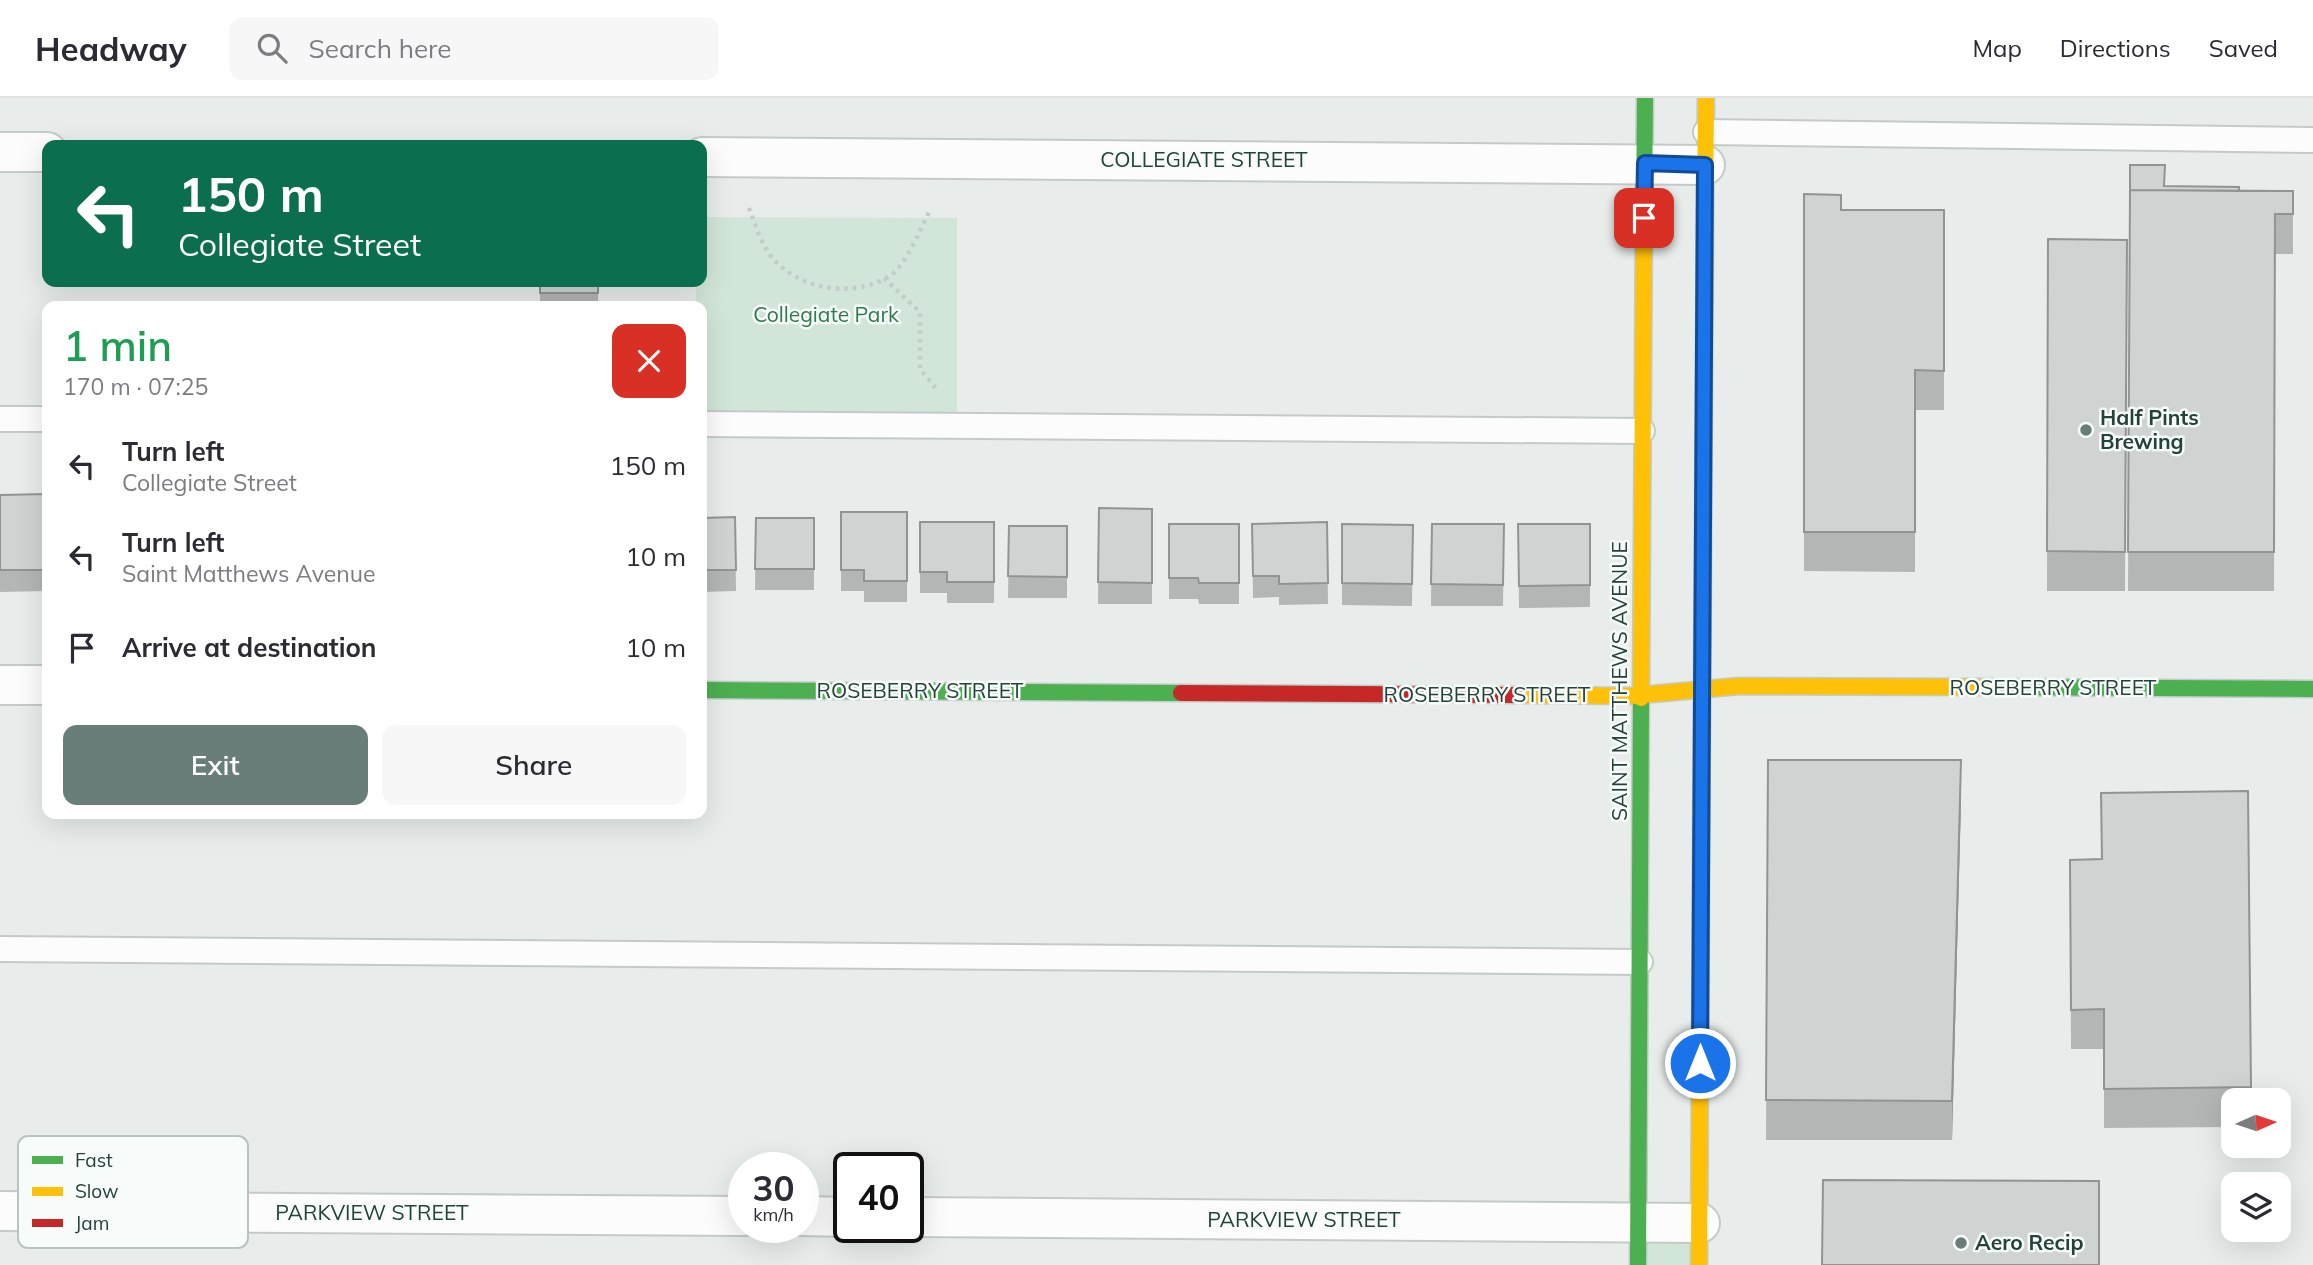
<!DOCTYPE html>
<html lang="en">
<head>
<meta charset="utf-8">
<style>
  :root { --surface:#fff; --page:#f7f7f7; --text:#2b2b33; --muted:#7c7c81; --line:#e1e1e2; --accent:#697e78 }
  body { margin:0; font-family:Mulish,sans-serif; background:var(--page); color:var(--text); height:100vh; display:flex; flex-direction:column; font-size:26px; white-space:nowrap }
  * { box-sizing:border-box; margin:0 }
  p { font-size:23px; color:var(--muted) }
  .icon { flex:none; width:38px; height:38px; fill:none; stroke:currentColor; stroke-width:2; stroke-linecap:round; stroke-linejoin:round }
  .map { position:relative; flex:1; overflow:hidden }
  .sheet { position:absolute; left:42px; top:203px; width:665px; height:518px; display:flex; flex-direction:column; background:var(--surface); border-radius:14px; box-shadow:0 7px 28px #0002 }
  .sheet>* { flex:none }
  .banner { position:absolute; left:42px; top:42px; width:665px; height:147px; border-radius:14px; box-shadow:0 7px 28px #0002; background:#0b6e4f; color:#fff; overflow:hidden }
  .needle { width:46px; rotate:87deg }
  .fabs { position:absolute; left:2221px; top:990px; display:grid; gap:14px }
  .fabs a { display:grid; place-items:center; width:70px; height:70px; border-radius:14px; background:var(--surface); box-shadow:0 7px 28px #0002; font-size:35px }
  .speed { position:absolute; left:728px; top:1054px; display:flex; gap:14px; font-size:35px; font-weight:700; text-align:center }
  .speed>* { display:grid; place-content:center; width:91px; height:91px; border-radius:50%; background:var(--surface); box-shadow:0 7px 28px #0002; line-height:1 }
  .speed small { font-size:18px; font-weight:400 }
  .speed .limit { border:4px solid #111; border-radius:10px; background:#fff; color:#111 }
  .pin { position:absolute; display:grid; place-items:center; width:60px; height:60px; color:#fff; margin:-30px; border-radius:14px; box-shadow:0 4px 10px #0006 }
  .me { position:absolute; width:77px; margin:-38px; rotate:0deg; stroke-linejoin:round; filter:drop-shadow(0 0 5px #0008) }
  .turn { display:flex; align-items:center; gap:24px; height:147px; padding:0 21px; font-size:32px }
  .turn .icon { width:91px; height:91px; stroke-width:2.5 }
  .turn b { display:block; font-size:49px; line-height:60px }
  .round { display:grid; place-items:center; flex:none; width:74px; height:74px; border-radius:14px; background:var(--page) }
  .overview { display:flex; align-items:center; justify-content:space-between; height:119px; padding:0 21px }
  h1 { font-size:42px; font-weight:600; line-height:52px; color:#1e9e55 }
  .button { display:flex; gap:14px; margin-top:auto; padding:14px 21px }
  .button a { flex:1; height:80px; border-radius:14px; background:var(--accent); color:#fff; font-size:28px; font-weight:600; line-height:80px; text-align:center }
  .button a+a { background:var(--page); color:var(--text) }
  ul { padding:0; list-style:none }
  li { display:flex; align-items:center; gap:21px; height:91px; padding:0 21px }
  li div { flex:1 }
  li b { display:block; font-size:26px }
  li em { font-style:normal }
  header { display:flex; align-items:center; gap:42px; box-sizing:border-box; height:98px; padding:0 35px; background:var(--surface); border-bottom:2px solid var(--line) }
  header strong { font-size:33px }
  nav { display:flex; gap:38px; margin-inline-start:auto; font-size:24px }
  .search { width:490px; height:63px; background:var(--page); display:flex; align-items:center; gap:18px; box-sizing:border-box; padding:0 24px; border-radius:14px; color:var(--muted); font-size:26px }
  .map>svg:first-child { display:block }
  .green { fill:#d1e6d8 }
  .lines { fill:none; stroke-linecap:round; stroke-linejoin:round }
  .lane-casing { stroke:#c5cac8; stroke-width:28 }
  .street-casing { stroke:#c5cac8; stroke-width:42 }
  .fast-casing { stroke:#c3cbc8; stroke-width:19 }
  .slow-casing { stroke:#c3cbc8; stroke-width:19 }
  .jam-casing { stroke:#c3cbc8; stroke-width:19 }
  .path { stroke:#c3ccca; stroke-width:4.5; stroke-dasharray:3.5 5; stroke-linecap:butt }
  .lane { stroke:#fcfcfc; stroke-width:24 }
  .street { stroke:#fcfcfc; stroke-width:38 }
  .fast { stroke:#4caf50; stroke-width:16 }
  .slow { stroke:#ffc107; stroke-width:16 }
  .jam { stroke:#c62828; stroke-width:16 }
  .wall { fill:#b2b6b5 }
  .shaded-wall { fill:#919493 }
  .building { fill:#cfd4d2; stroke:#919493; stroke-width:2 }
  .route-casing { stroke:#114b97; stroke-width:18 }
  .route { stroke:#1a73e8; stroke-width:12 }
  .poi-dot { fill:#697e78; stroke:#f7fbf9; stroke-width:2.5 }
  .labels { text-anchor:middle; stroke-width:5; stroke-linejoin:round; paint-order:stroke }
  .street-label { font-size:21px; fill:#24423a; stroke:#f7fbf9 }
  .park-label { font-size:21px; fill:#2d7a4b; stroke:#f7fbf9 }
  .poi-label { font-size:21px; font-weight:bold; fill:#24423a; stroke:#f7fbf9; text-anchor:start }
  .key { fill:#f7fbf9; stroke:#b8c4c0; stroke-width:2 }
  .key-label { font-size:19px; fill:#24423a }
</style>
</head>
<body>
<header>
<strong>Headway</strong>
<div class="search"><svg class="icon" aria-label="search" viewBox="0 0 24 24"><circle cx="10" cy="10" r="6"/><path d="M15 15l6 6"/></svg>Search here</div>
<nav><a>Map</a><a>Directions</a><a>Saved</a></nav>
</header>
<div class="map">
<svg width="2313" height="1167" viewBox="0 0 2313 1167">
  <rect width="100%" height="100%" fill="#e8edeb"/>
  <path class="green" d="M 702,119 L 957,120 L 957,314 L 702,314 L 702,208 L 696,208 L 696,184 L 702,184 Z
    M 1638,1125 L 1700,1125 L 1699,1167 L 1638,1167 Z"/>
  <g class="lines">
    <defs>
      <path id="lane" d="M 1706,34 L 2313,42
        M 0,321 L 47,321
        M 702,326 L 1642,333
        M 0,851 L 1640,864"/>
      <path id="street" d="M 0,54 L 47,54
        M 702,59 L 1705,67
        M 0,587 L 47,587
        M 0,1113 L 744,1118
        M 803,1118 L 849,1119
        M 908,1119 L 1700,1125"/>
      <path id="fast" d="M 1644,113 L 1645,0
        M 1985,589 L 2313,591
        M 702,592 L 1181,595
        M 1701,763 L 1705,113
        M 1638,1167 L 1641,600"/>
      <path id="slow" d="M 1705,113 L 1706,0
        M 1517,597 L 1630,598 L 1739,588 L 1985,589
        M 1641,600 L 1644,113
        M 1699,1167 L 1701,763"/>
      <path id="jam" d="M 1181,595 L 1517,597"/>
    </defs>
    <use href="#lane" class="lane-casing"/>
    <use href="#street" class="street-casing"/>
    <use href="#fast" class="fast-casing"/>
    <use href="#slow" class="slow-casing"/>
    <use href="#jam" class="jam-casing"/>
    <path class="path" d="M 749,110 C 756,128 762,150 776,164 C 805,193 856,200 891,177 C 906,167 922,128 930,112
      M 884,180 L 920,214 L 920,271 L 938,293"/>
    <use href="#lane" class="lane"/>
    <use href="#street" class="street"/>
    <use href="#fast" class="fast"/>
    <use href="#slow" class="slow"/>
    <use href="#jam" class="jam"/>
  </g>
  <path class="wall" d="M 2130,67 L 2165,88 L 2239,93 L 2293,93 L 2293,156 L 2275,156 L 2274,493 L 2128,493 Z
    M 1804,96 L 1841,112 L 1944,112 L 1944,312 L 1915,312 L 1915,474 L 1804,473 Z
    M 2048,141 L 2127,142 L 2125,493 L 2047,493 Z
    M 540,184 L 598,184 L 598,208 L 540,208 Z
    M 47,396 L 47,493 L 0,494 L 0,397 Z
    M 1099,410 L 1152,411 L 1152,506 L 1098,506 Z
    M 841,414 L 907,414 L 907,504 L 864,504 L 864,493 L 841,493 Z
    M 735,419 L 736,493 L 702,494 L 702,420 Z
    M 756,420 L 814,420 L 814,492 L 755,492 Z
    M 920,424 L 994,424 L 994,505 L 947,505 L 947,495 L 920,495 Z
    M 1327,424 L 1328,506 L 1279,507 L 1279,499 L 1253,500 L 1252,426 Z
    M 1169,426 L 1239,426 L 1239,506 L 1199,506 L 1198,501 L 1169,501 Z
    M 1342,426 L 1413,427 L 1412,508 L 1342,507 Z
    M 1432,426 L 1504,426 L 1503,508 L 1431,508 Z
    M 1518,426 L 1590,426 L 1590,509 L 1519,510 Z
    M 1009,428 L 1067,428 L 1067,500 L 1008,500 Z
    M 1768,662 L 1961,702 L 1952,1042 L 1766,1042 Z
    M 2248,693 L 2251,1003 L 2233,1003 L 2233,1029 L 2104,1030 L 2104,951 L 2071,951 L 2070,762 L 2101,761 Z"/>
  <path class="shaded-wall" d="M 1961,662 L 1961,702 L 1952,1042 L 1952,1003 Z"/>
  <path class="building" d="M 2130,67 L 2165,67 L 2164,88 L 2239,89 L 2239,93 L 2130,92 L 2130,103 Z
    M 2130,92 L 2293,93 L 2293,116 L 2275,116 L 2274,454 L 2128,454 Z
    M 1804,96 L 1841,97 L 1841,112 L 1944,112 L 1944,273 L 1915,272 L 1915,434 L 1804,434 Z
    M 2048,141 L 2127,142 L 2125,454 L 2047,453 Z
    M 540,184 L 598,184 L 598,195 L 540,195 Z
    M 47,396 L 47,472 L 0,472 L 0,397 Z
    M 1099,410 L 1152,411 L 1152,485 L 1098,484 Z
    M 841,414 L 907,414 L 907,483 L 864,483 L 864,472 L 841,472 Z
    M 735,419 L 736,472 L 702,472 L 702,420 Z
    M 756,420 L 814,420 L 814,471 L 755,471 Z
    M 920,424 L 994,424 L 994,484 L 947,484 L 947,474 L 920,474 Z
    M 1327,424 L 1328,485 L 1279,486 L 1279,478 L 1253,478 L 1252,426 Z
    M 1169,426 L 1239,426 L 1239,485 L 1199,485 L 1198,480 L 1169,480 Z
    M 1342,426 L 1413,427 L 1412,486 L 1342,485 Z
    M 1432,426 L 1504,426 L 1503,487 L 1431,486 Z
    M 1518,426 L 1590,426 L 1590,487 L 1519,488 Z
    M 1009,428 L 1067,428 L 1067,479 L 1008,478 Z
    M 1768,662 L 1961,662 L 1952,1003 L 1766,1002 Z
    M 2248,693 L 2251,989 L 2104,991 L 2104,911 L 2071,912 L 2070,762 L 2102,761 L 2101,695 Z
    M 1823,1082 L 2099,1083 L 2099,1167 L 1822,1167 Z"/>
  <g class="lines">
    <defs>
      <path id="route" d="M 1644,120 L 1645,65 L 1705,67 L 1700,965"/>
    </defs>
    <use href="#route" class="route-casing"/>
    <use href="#route" class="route"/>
  </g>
  <g class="poi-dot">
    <circle cx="2086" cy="332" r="7"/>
    <circle cx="1961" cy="1145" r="7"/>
  </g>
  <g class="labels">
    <g class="street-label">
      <text x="1204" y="69">COLLEGIATE STREET</text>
      <text transform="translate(1620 583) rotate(-90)" y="7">SAINT MATTHEWS AVENUE</text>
      <text x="2053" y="597">ROSEBERRY STREET</text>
      <text x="920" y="600">ROSEBERRY STREET</text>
      <text x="1487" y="604">ROSEBERRY STREET</text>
      <text x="372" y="1122">PARKVIEW STREET</text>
      <text x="1304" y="1129">PARKVIEW STREET</text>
    </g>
    <g class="park-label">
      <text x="826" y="224">Collegiate Park</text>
    </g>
    <g class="poi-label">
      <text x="2100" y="327">Half Pints<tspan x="2100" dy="24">Brewing</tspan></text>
      <text x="1975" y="1152">Aero Recip</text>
    </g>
  </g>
  <rect x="18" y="1038" width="230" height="112" rx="10" class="key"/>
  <rect x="32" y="1058" width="31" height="8" fill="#4caf50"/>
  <rect x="32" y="1089" width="31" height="9" fill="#ffc107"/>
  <rect x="32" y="1121" width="31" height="8" fill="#c62828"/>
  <g class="key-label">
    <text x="75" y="1069">Fast</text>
    <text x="75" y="1100">Slow</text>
    <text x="75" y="1132">Jam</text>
  </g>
</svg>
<div class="fabs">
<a><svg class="needle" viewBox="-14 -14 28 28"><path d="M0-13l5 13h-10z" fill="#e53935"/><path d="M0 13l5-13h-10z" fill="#7c7c81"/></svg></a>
<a><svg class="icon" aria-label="layers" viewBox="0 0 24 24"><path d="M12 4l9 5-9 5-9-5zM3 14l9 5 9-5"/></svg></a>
</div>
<div class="speed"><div>30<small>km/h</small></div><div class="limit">40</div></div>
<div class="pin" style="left:1644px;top:120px;background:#d93025"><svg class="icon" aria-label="arrive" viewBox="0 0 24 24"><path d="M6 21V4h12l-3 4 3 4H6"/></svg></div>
<svg class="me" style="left:1700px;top:965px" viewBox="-20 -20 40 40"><circle r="17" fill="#1a73e8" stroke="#fff" stroke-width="3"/><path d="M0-11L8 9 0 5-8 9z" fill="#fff"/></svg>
<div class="banner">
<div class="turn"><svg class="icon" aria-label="left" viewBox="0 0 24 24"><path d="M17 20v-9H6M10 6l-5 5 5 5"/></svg><div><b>150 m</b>Collegiate Street</div></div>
</div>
<section class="sheet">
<div class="overview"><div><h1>1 min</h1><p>170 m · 07:25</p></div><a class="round" style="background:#d93025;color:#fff"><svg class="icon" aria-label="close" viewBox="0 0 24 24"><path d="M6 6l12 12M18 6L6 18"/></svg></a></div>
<ul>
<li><svg class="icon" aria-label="left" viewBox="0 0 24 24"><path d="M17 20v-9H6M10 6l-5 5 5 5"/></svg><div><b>Turn left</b><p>Collegiate Street</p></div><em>150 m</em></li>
<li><svg class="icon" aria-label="left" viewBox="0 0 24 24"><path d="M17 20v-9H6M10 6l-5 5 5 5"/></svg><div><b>Turn left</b><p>Saint Matthews Avenue</p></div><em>10 m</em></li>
<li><svg class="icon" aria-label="arrive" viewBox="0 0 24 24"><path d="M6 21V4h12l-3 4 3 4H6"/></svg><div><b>Arrive at destination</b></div><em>10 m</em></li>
</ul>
<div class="button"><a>Exit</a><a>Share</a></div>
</section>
</div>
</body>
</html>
